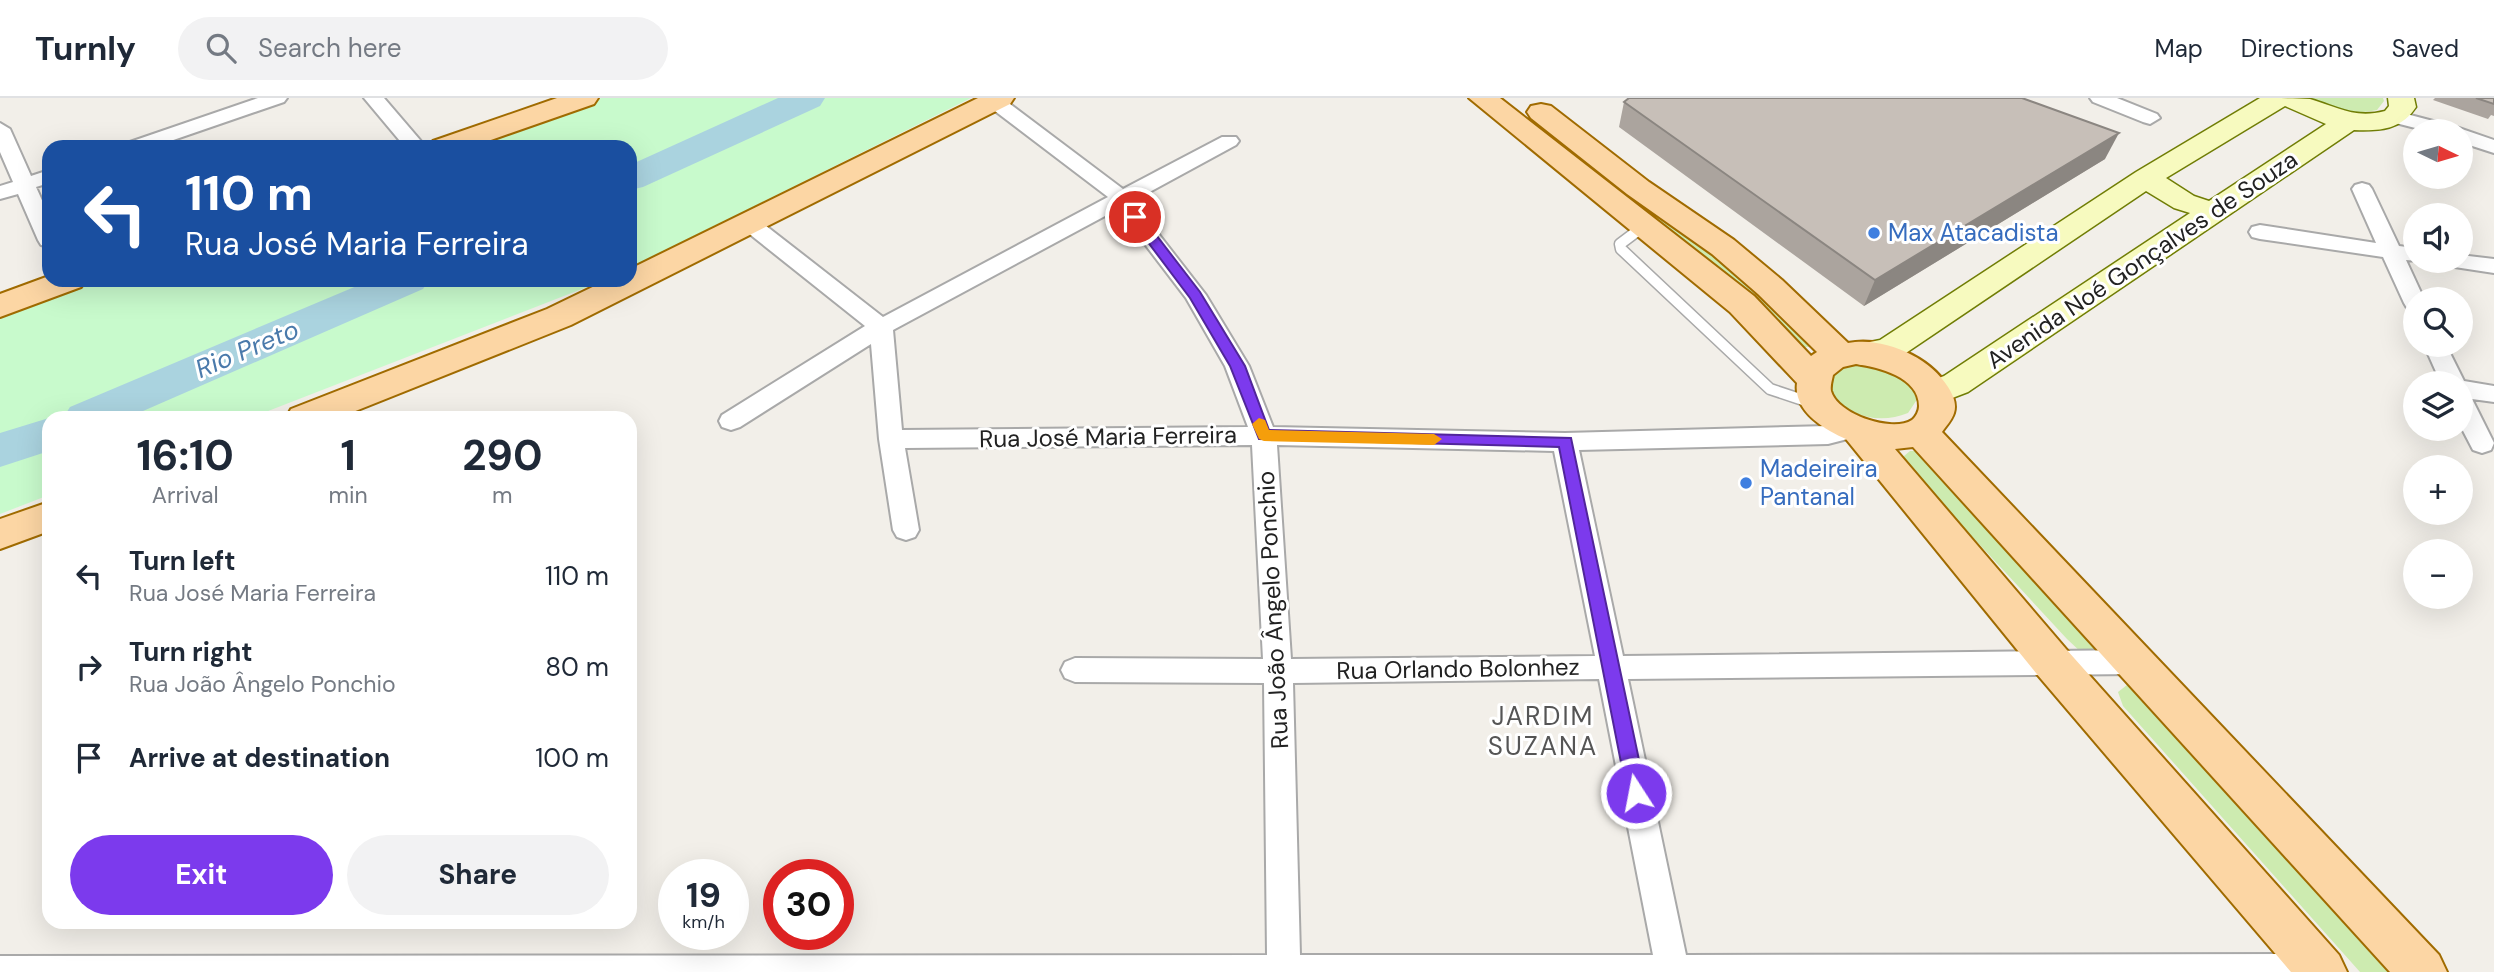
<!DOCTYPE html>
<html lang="en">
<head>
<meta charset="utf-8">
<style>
  :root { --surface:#fff; --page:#f2f2f3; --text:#1f2937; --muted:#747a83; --line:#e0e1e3; --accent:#7c3aed }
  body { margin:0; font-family:"DM Sans",sans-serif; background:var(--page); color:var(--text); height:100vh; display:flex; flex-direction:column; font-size:26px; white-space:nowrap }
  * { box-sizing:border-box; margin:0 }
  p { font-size:23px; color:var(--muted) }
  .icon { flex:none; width:38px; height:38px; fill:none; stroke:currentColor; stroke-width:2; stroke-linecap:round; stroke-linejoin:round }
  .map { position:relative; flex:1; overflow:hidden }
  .drawer { position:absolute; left:42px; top:313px; width:595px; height:518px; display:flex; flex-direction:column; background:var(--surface); border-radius:21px; box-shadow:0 7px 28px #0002 }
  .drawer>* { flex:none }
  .guide { position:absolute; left:42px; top:42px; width:595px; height:147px; border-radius:21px; box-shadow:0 7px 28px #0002; background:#1a4fa0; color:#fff; overflow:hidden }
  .needle { width:46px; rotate:95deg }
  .controls { position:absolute; left:2403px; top:21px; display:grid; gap:14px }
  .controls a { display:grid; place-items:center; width:70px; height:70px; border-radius:50%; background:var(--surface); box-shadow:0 7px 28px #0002; font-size:35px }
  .speed { position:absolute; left:658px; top:761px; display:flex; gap:14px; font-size:35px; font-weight:700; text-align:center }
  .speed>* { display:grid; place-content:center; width:91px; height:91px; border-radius:50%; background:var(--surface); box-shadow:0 7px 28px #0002; line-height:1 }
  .speed small { font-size:18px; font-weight:400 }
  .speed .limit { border:10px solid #d22; background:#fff; color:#111 }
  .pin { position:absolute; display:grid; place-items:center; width:60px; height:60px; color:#fff; margin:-30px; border:4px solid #fff; border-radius:50%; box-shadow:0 2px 7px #0007 }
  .me { position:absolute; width:77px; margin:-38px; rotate:349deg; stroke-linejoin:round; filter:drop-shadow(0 0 5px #0008) }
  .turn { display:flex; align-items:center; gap:24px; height:147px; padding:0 28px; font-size:32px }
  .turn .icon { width:91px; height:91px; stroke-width:2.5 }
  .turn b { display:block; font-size:49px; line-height:60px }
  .eta { display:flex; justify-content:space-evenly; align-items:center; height:119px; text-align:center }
  .eta b { font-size:42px; font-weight:700; line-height:49px }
  .cta { display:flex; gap:14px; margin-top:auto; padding:14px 28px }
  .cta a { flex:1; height:80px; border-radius:42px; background:var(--accent); color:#fff; font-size:28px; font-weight:700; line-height:80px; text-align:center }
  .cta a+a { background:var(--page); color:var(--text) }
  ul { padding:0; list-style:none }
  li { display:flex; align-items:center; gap:21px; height:91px; padding:0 28px }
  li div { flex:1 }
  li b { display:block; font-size:26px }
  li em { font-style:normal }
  header { display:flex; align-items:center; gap:42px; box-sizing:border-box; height:98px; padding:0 35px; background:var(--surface); border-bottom:2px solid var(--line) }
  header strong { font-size:33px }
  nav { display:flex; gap:38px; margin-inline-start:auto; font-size:24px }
  .search { width:490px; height:63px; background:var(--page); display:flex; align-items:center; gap:18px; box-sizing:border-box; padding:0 24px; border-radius:38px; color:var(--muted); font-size:26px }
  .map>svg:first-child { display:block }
  .grass { fill:#cdebb0 }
  .park { fill:#c8facc }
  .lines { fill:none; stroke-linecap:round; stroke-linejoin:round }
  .river { fill:#aad3df; fill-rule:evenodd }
  .lane-casing { stroke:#a9a9a9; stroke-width:13 }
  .street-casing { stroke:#a9a9a9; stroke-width:4 }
  .secondary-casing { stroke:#707d05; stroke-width:3 }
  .primary-casing { stroke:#a06b00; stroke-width:4 }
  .lane { stroke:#fff; stroke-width:10 }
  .street { fill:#fff; fill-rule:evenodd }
  .secondary { fill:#f7fabf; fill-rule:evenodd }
  .primary { fill:#fcd6a4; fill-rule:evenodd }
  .wall { fill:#aba49e }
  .shaded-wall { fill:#8b8681 }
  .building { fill:#c7bfb8; stroke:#8b8681; stroke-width:2 }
  .route { fill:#7c3aed; stroke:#51269a; stroke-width:2 }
  .slow { fill:#f59e0b }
  .shop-dot { fill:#3f7fe0; stroke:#fff; stroke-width:2.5 }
  .labels { text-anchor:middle; stroke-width:6; stroke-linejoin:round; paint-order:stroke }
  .shop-label { font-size:24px; fill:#366cbe; stroke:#fff; text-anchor:start }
  .street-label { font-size:24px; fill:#222; stroke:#fff }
  .water-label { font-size:26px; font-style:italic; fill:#4a7aab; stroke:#fff }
  .neighbourhood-label { font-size:26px; letter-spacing:2px; fill:#555; stroke:#fff }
</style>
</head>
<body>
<header>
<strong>Turnly</strong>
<div class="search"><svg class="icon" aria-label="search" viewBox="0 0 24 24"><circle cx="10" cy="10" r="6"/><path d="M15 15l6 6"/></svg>Search here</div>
<nav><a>Map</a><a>Directions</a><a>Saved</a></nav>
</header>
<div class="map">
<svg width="2494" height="874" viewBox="0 0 2494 874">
  <rect width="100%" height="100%" fill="#f2efe9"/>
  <path class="grass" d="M 2304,0 L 2383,0 L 2384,3 L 2377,12 C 2353,17 2325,15 2304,0 Z
    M 1636,105 L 1655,114 L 1767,193 L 1811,248 L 1799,251 L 1636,114 Z
    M 1879,262 L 1916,291 L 1918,300 L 1908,315 C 1879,327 1848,318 1827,295 L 1826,270 Z
    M 1910,353 L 1918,353 L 2107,549 L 2099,559 L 2084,557 L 2067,541 L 1904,365 L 1904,358 Z
    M 2127,587 L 2142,594 L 2401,874 L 2360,874 L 2123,608 L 2118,594 Z"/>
  <path class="park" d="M 601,0 L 971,0 L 630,170 L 630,49 L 465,49 Z
    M 97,182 L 605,182 L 250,320 L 49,320 L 49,397 L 0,416 L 0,217 Z"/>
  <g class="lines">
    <path class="river" d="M 778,0 L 825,0 L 820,8 L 643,89 L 630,92 L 630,67 Z
      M 371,182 L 429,182 L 423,191 L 127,320 L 63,320 L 70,309 Z
      M 49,320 L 49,353 L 0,369 L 0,335 Z"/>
    <defs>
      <path id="lane" d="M 1644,128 L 1620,146 L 1621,151 L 1770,291 L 1815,306"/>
      <path id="street" d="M 258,0 L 287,0 L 284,4 L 153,49 L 124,49 L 127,45 Z
        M 364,0 L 384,0 L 426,49 L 405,49 Z
        M 987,0 L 1002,0 L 1123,91 L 1222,39 L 1236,39 L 1239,43 L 1236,47 L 1133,103 L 1206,197 L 1249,268 L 1273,329 L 1565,335 L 1828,328 L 1854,322 L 1863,325 L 1866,331 L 1863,337 L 1828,346 L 1579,352 L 1623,558 L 2135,552 L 2145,556 L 2149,564 L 2145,572 L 2135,576 L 1628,581 L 1686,857 L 2321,856 L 2333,861 L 2337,874 L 0,874 L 0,858 L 1267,857 L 1264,585 L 1075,584 L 1065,580 L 1061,572 L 1065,564 L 1075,560 L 1263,561 L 1252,347 L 905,350 L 919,432 L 915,439 L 906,442 L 897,439 L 893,432 L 879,341 L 871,246 L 740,329 L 731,332 L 722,329 L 719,323 L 722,317 L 865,228 L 742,130 L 738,125 L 742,120 L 756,120 L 883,219 L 1108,99 L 987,7 L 984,3 ZM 1118,111 L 1186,200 L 1225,268 L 1248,329 L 902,332 L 893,232 ZM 1277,347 L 1554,353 L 1595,558 L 1291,561 ZM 1599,581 L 1653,857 L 1300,857 L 1293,585 Z
        M 2090,0 L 2117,0 L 2157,16 L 2160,20 L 2150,26 L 2143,24 L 2093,4 Z
        M 2395,13 L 2456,29 L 2494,42 L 2494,55 L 2460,44 L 2460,33 L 2427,33 L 2388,23 L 2385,19 L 2388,15 Z
        M 0,25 L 10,31 L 31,78 L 49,72 L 49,85 L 36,89 L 49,118 L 49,149 L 41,147 L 38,142 L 18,96 L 0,101 L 0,88 L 13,84 L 0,54 Z
        M 2362,85 L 2369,87 L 2372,91 L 2399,148 L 2415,150 L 2415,163 L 2419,163 L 2406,162 L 2424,201 L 2415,201 L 2415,212 L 2407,210 L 2404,205 L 2383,159 L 2260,141 L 2252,139 L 2249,134 L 2252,129 L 2260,127 L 2376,145 L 2352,91 L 2355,87 Z
        M 2460,157 L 2494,161 L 2494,175 L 2448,168 L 2445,163 L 2460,163 Z
        M 2424,247 L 2446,247 L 2464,283 L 2494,288 L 2494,304 L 2472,301 L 2494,345 L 2491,352 L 2482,355 L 2473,352 L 2460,327 L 2460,285 L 2441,285 Z"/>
      <path id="secondary" d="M 2260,0 C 2275,0 2296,0 2310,1 C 2338,9 2354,21 2385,13 L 2389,8 L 2388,0 L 2414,0 L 2416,9 C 2401,32 2380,33 2354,32 L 1968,294 L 1934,307 L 1922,303 L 1917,295 L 1922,287 L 1944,278 L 2190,115 L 2174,110 L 2146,93 L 1900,259 L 1862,267 L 1850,264 L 1846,256 L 1850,248 L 1880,242 L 2136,74 ZM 2285,8 L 2326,26 L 2209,103 L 2194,98 L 2166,80 Z"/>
      <path id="primary" d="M 557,0 L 598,0 L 594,6 L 471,49 L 428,49 L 433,43 Z
        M 978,0 L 1014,0 L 1010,6 L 571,227 L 338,320 L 286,320 L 291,311 L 547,211 L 607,182 L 630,182 L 630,171 Z
        M 1469,0 L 1500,0 L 1754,198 L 1811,258 L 1817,254 L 1758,196 L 1712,156 L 1627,96 L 1531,20 L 1527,14 L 1531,8 L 1541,6 L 1551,8 L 1649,84 L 1734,142 L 1782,182 L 1848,245 C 1883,238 1930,259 1948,289 C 1953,297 1957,306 1954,315 C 1952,322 1946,328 1942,334 L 2439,857 L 2447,874 L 2390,874 L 1913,349 L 1895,351 L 2066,551 L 2339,857 L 2347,874 L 2291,874 L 2036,575 L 1846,341 C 1825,332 1793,313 1797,285 L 1730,214 ZM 1856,266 C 1878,269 1919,279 1919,308 C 1919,313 1916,319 1912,322 C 1892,335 1837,316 1831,293 C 1830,288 1832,282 1833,277 L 1843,269 Z
        M 49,178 L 49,182 L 86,182 L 81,189 L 0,219 L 0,196 Z
        M 49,404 L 49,433 L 0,451 L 0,421 Z"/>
    </defs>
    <use href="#lane" class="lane-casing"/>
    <use href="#street" class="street-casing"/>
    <use href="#secondary" class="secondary-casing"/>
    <use href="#primary" class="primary-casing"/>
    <use href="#lane" class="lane"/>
    <use href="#street" class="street"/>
    <use href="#secondary" class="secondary"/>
    <use href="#primary" class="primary"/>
  </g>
  <path class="wall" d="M 2435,0 L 2494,0 L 2494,18 L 2491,17 L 2488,21 L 2433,2 Z
    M 1624,4 L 2105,61 L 1864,208 L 1619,29 Z"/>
  <path class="shaded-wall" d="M 2119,35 L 2105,61 L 1864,208 L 1875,182 Z"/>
  <path class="building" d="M 1629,0 L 2022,0 L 2119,35 L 1875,182 L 1624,4 Z
    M 2476,0 L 2494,0 L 2494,6 Z"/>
  <path class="route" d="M 1135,115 L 1140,116 L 1200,194 L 1245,268 L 1269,332 L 1571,340 L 1646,695 L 1643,701 L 1636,703 L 1630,701 L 1627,695 L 1559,349 L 1259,341 L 1230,268 L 1190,200 L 1129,119 Z"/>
  <path class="slow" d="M 1259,320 L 1265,322 L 1269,332 L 1434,336 L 1442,341 L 1434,347 L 1264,343 L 1259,341 L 1252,326 Z"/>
  <g class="shop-dot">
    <circle cx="1874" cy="135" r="7"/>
    <circle cx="1746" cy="385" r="7"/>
  </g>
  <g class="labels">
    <g class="shop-label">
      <text x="1888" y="143">Max Atacadista</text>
      <text x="1760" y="379">Madeireira<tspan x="1760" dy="28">Pantanal</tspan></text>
    </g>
    <g class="street-label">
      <text transform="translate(2142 162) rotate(-34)" y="8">Avenida Noé Gonçalves de Souza</text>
      <text transform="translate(1108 339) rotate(-1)" y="8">Rua José Maria Ferreira</text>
      <text transform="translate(1273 512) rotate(-93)" y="8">Rua João Ângelo Ponchio</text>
      <text transform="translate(1458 571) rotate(-1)" y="8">Rua Orlando Bolonhez</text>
    </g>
    <g class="water-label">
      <text transform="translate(247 251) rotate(-23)" y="9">Rio Preto</text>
    </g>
    <g class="neighbourhood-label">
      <text x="1543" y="627">JARDIM<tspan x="1543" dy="30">SUZANA</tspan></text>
    </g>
  </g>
</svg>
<div class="controls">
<a><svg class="needle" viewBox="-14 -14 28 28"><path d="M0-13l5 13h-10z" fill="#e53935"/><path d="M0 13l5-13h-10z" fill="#747a83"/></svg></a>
<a><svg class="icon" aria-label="sound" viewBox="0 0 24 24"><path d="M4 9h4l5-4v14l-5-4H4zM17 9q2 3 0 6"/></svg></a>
<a><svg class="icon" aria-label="search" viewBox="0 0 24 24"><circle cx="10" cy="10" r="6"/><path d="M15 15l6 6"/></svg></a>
<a><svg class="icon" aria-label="layers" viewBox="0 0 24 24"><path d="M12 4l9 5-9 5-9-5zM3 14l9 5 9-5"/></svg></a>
<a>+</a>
<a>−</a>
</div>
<div class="speed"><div>19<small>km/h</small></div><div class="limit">30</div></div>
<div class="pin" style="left:1135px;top:119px;background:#d93025"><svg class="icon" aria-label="arrive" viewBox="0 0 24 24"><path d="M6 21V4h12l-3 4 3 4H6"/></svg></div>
<svg class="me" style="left:1636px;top:695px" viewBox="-20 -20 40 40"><circle r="17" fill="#7c3aed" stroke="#fff" stroke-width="3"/><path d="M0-11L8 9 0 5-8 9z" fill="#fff"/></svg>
<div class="guide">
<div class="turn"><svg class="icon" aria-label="left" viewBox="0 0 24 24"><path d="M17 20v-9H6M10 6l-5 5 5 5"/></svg><div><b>110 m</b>Rua José Maria Ferreira</div></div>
</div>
<section class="drawer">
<div class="eta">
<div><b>16:10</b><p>Arrival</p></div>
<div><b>1</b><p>min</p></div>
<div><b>290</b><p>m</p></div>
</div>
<ul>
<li><svg class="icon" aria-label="left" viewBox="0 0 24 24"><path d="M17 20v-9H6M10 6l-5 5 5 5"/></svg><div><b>Turn left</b><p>Rua José Maria Ferreira</p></div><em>110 m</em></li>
<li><svg class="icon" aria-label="right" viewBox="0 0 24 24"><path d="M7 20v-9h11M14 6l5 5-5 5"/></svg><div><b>Turn right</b><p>Rua João Ângelo Ponchio</p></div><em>80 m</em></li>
<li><svg class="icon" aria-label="arrive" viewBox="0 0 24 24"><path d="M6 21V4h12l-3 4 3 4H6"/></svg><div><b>Arrive at destination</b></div><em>100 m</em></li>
</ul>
<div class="cta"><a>Exit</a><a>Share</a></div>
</section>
</div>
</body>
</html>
